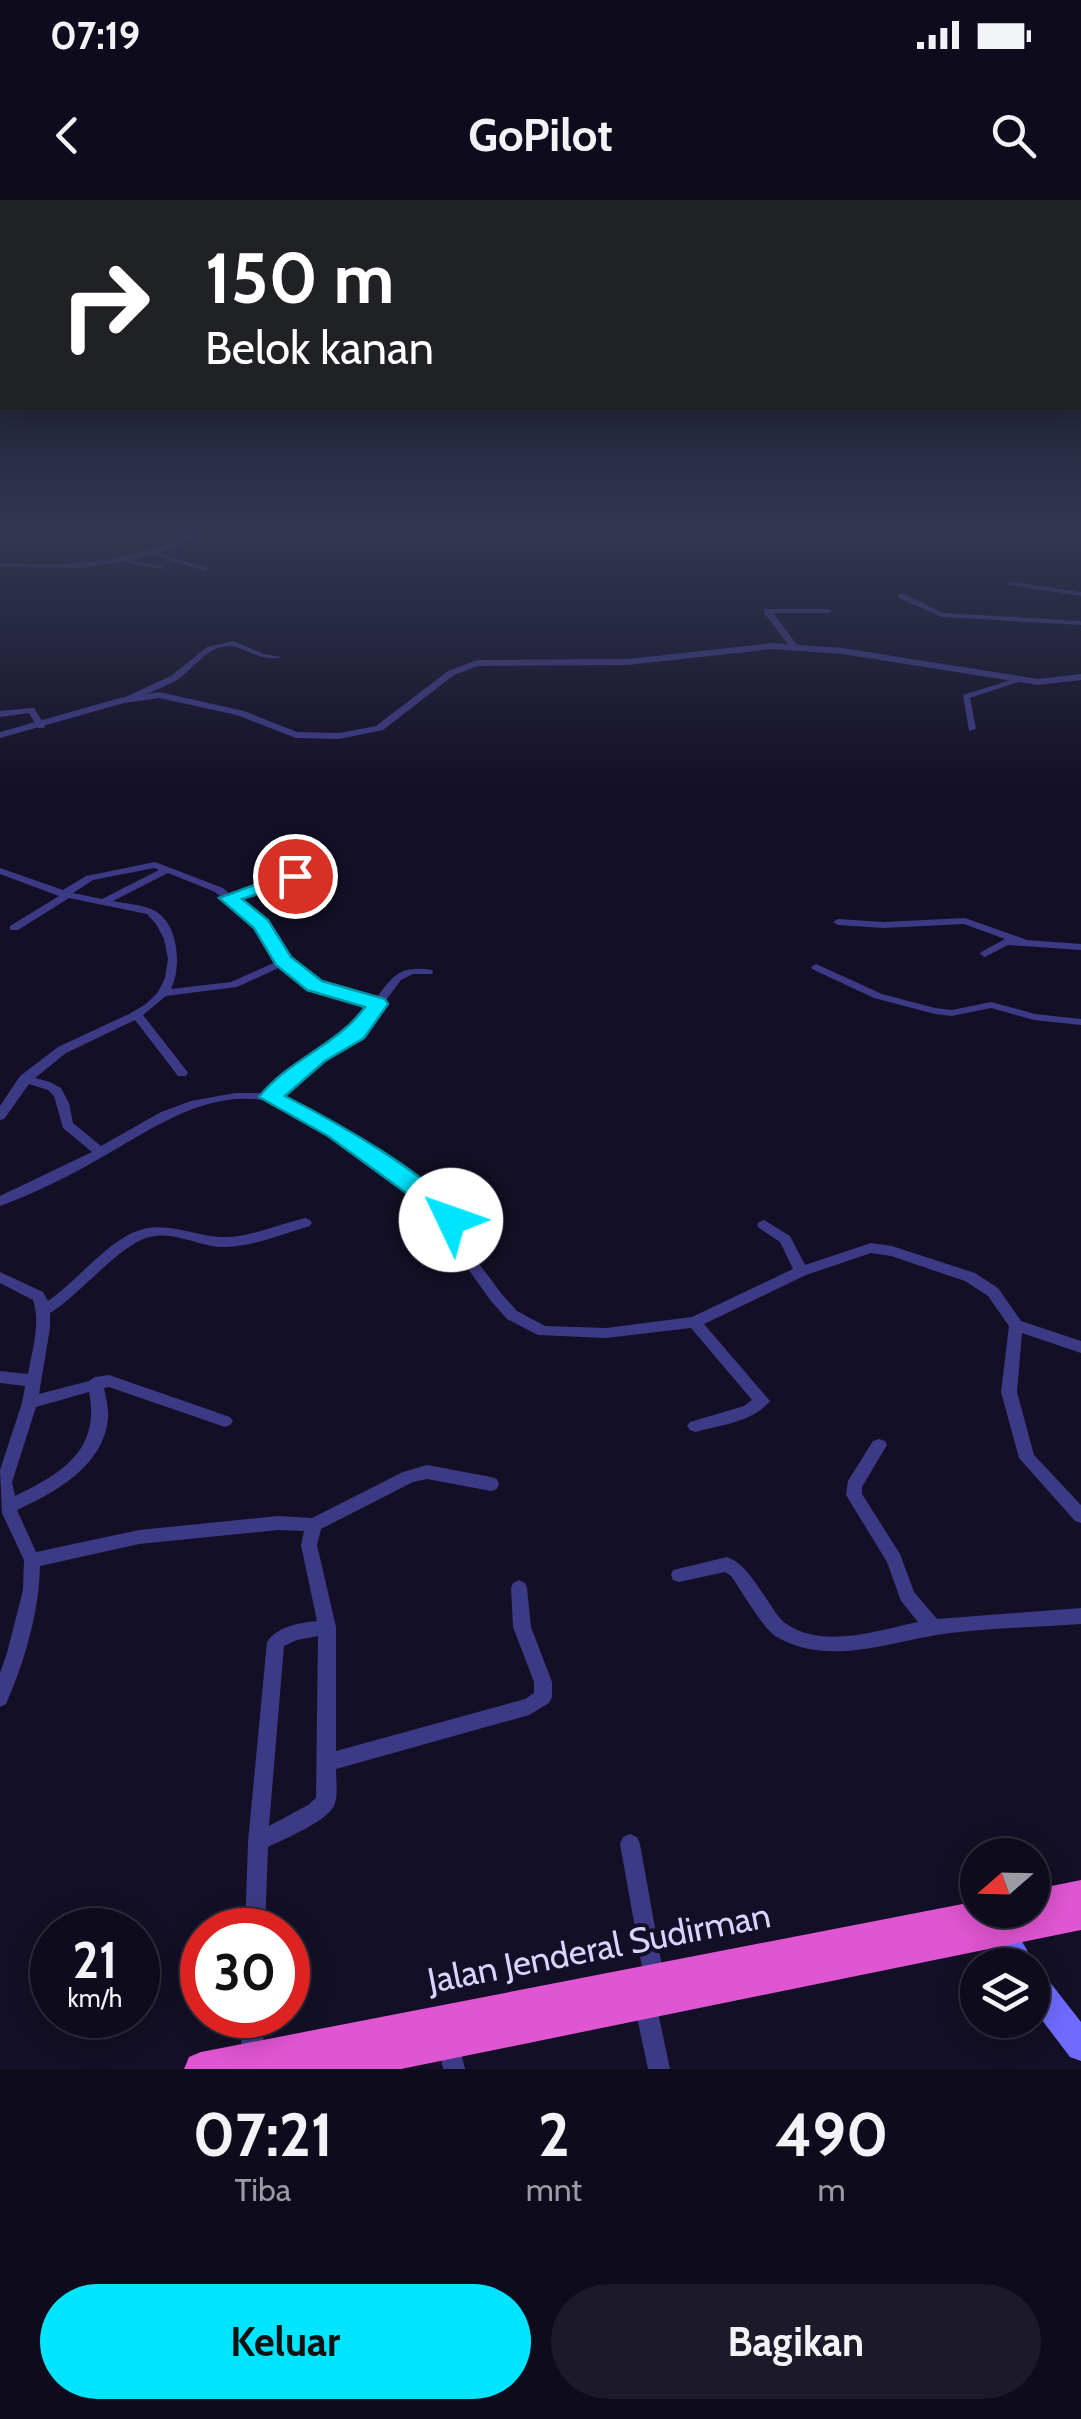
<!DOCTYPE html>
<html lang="id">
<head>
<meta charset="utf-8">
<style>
  :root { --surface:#0e0b1c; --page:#1c1929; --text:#f1f3f6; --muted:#9b9ba3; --line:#2e2b3b; --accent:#00e5ff }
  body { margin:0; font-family:Cabin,sans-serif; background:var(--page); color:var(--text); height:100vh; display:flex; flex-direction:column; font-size:38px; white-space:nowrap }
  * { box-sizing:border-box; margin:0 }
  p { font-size:32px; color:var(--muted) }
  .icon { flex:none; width:55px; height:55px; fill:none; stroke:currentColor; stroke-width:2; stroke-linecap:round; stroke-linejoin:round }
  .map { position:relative; height:1869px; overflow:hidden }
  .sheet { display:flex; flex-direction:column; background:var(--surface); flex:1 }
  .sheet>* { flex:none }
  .banner { position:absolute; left:0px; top:0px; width:1082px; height:210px; box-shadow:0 5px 25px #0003,0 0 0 2px var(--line); background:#202124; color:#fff; overflow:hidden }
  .needle { width:65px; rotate:250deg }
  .tools { position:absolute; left:960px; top:1638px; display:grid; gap:20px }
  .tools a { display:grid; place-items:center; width:90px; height:90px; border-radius:50%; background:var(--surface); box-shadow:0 5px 25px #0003,0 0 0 2px var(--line); font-size:50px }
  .speed { position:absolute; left:30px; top:1708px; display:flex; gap:20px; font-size:50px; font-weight:700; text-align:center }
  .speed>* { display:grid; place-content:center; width:130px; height:130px; border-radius:50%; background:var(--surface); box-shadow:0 5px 25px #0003,0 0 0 2px var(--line); line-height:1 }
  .speed small { font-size:25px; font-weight:400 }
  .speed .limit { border:15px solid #d22; background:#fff; color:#111 }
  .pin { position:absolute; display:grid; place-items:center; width:85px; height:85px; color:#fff; margin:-42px; border:5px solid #fff; border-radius:50%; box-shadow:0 2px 10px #0007 }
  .me { position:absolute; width:110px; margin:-55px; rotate:312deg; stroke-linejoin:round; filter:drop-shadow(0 0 8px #0008) }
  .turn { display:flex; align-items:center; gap:35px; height:210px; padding:0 40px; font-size:45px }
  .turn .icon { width:130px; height:130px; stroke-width:2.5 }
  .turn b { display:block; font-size:70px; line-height:85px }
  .eta { display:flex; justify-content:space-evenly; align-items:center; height:170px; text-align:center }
  .eta b { font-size:60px; font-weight:800; line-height:70px }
  .button { display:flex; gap:20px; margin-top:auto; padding:20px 40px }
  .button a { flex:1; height:115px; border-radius:60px; background:var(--accent); color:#111; font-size:40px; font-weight:800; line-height:115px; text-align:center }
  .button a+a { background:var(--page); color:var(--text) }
  .status { display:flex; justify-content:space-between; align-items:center; height:70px; padding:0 50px; background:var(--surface); direction:ltr }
  .status svg { height:28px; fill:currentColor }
  header { display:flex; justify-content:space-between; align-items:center; height:130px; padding:0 40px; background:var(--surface); font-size:45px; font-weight:800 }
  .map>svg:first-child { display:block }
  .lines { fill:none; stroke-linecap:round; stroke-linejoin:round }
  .minor { fill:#3d3a85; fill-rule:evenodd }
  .tertiary { fill:#3d3a85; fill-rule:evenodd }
  .secondary { fill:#6f6bff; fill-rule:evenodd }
  .trunk { fill:#e055d1; fill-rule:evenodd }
  .route { fill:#00e5ff; stroke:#0095a6; stroke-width:2.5 }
  .labels { text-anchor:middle; stroke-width:8; stroke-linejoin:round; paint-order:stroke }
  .near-street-label { font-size:35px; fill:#d9d4ff; stroke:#130f26 }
</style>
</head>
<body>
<div class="status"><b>07:19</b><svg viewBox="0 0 49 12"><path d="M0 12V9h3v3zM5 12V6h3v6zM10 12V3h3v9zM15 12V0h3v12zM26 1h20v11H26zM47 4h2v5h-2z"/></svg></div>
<header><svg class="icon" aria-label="back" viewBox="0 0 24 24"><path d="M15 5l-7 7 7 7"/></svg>GoPilot<svg class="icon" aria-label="search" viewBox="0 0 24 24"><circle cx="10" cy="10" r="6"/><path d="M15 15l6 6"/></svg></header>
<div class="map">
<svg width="1081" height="1869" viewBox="0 0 1081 1869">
  <rect width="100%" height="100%" fill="#130f26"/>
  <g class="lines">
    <path class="minor" d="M 200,329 L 208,329 L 184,343 L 158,353 L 207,368 L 207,370 L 205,371 L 152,355 L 131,360 L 164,367 L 164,369 L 130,364 L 127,361 L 80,368 L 0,367 L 0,363 C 72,367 135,363 200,329 Z
      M 1011,382 L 1081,392 L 1081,396 L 1009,385 L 1007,384 Z
      M 899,394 L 905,394 L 943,413 L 1081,421 L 1081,425 L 942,417 L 899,398 Z
      M 764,409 L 828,409 L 832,411 L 828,413 L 773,413 L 798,446 L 794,448 L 791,448 L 764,413 Z
      M 233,441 L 264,454 L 281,457 C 259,464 243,442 221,447 C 203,452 192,470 177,480 C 161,489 143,495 126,502 L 119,500 L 171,476 L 207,447 Z
      M 1017,478 L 1024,480 L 970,498 L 976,529 L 969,531 L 963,495 Z
      M 31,508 L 34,508 L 45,526 L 44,528 L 38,528 L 29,513 L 0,517 L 0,511 Z
      M 155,662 L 223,688 L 230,694 L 291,674 L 299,674 L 299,678 L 236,699 L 265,722 L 288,760 L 325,788 L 375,800 C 393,776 399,765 432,770 L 433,772 L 432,774 L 413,774 L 401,780 L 360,835 L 321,859 L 295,886 L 280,896 C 342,919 392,963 444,1003 L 455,1015 L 474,1057 L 501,1093 L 517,1111 L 545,1126 L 606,1128 L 692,1117 L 793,1069 L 780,1042 L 759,1028 L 757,1025 L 759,1022 L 764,1020 L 790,1036 L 805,1065 L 871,1043 L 892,1046 L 975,1073 L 998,1088 L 1021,1121 L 1081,1141 L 1081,1153 L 1022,1133 L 1017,1192 L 1034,1255 L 1081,1305 L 1081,1323 L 1075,1321 L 1019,1258 L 1001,1192 L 1009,1126 L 988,1096 L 965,1081 L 891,1056 L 871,1053 L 806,1075 L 704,1124 L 770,1201 C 753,1222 720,1225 695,1232 L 690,1230 L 687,1226 L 690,1222 L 744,1206 L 752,1200 L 691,1128 L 606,1138 L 538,1135 L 507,1119 L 491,1101 L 463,1062 L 442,1017 L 434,1009 C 388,974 343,932 289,908 C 222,879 160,924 104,956 C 72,975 35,993 0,1006 L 0,996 L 92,952 L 63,928 L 54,896 L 48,890 L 29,884 L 4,919 L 0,920 L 0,906 L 20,876 L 58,847 L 129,814 L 146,804 L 158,792 L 165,778 L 168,759 L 164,739 L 156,724 L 147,714 L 69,698 L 18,730 L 10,730 L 10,726 L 59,696 L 0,674 L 0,668 L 63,690 L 86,676 ZM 154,668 L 159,670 L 102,699 L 73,693 L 93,680 ZM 168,673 L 215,692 L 257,726 L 278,761 L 231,782 L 171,789 C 182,767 179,722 153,710 C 142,704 125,704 113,701 ZM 283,766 L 317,792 L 371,806 L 352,831 L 313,853 L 287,880 L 268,893 L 235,893 L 191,901 L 161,912 L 101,946 L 73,923 L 69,903 L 61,888 L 50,882 L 35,878 L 66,853 L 135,820 L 178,876 L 186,876 L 188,873 L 186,870 L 143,815 L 166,796 L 237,787 Z
      M 965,718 L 1027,740 L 1081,744 L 1081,750 L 1008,745 L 985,757 L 980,754 L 981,752 L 1005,739 L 964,724 L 884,728 L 838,725 L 833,722 L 838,719 L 884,722 Z
      M 816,764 L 882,794 L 935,808 L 952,810 L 991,802 L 1035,814 L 1081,819 L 1081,825 L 1034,820 L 991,808 L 952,816 L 935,814 L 874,798 L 812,769 L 811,767 Z
      M 305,1018 L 310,1020 L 312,1023 L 310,1026 C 283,1034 254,1046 226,1047 C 201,1048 175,1030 149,1037 C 119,1045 81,1094 50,1113 L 50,1128 L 39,1194 L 89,1181 L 95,1177 L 109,1175 L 230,1217 L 233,1221 L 230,1225 L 225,1227 L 109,1187 L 104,1188 C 106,1198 109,1209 108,1219 C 103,1266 56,1292 17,1310 L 36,1352 L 139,1330 L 278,1316 L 312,1318 L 403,1272 L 427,1265 L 491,1277 L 497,1279 L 499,1284 L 497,1289 L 491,1291 L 427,1279 L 413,1282 L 321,1329 L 317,1345 L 336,1427 L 336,1551 L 525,1499 L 534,1493 L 534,1482 L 513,1427 L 511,1388 L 513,1383 L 519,1380 L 525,1383 L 527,1388 L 531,1427 L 552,1482 L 552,1497 L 549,1503 L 529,1515 L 336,1569 C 336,1580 338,1593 335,1603 C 331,1620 284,1639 268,1647 L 265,1730 L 245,1730 L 248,1642 L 267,1442 C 278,1426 299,1423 317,1421 L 301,1345 L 304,1331 L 278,1330 L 139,1344 L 40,1366 C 39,1412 25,1461 6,1504 L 0,1507 L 0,1473 L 7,1453 L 23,1390 L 24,1360 L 2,1313 L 0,1270 L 22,1203 L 25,1186 L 0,1183 L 0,1171 L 28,1174 C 32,1151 41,1122 33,1100 L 0,1083 L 0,1072 L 43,1092 L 48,1101 C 77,1081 100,1049 132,1033 C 166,1017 196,1039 230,1037 C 256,1035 280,1024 305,1018 ZM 89,1192 C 101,1250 61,1274 15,1296 L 12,1282 L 36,1207 ZM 318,1436 L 316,1598 L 308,1605 L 269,1626 L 284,1446 L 297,1440 Z
      M 879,1239 L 885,1241 L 887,1245 L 862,1287 L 862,1294 L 900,1354 L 914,1392 L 937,1419 L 1081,1408 L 1081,1424 C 1037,1427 994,1428 950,1433 C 893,1440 831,1468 777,1437 C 763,1429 742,1391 731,1376 L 725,1372 L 679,1382 L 673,1380 L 671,1375 L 673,1370 L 727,1357 C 745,1364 753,1380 764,1395 C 771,1405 778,1419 788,1425 C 825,1449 879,1430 918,1422 L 901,1401 L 887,1362 L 846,1295 L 848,1281 L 873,1241 Z
      M 630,1634 L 637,1637 L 640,1644 L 664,1778 L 661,1785 L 654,1788 L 647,1785 L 644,1778 L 620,1644 L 623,1637 Z
      M 645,1792 L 652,1796 L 656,1803 L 670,1869 L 648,1869 L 634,1803 L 638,1796 Z
      M 242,1815 L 264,1815 L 263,1857 L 260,1865 L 252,1868 L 244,1865 L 241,1857 Z
      M 449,1833 L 457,1836 L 465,1869 L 443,1869 L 438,1844 L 441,1836 Z"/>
    <path class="tertiary" d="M 772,443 L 842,448 L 1038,479 L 1081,474 L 1081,480 L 1038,485 L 842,454 L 772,449 L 628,465 L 478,466 L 454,475 L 383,530 L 339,539 L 296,538 L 237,515 L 159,498 L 124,503 L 0,538 L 0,532 L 120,498 L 159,492 L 244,511 L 297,532 L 339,533 L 376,526 L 448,471 L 477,460 L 628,459 Z"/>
    <path class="secondary" d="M 993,1715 C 1011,1722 1031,1750 1033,1768 L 1042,1772 L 1081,1822 L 1081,1861 L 1070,1857 L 1032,1807 L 1032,1765 L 1002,1765 L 979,1729 L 983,1719 Z"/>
    <path class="trunk" d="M 1081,1680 L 1081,1730 L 401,1869 L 184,1869 L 189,1857 L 201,1852 L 978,1701 L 978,1710 L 1032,1710 L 1032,1690 Z"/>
  </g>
  <linearGradient id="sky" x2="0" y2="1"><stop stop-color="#0a0815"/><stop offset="0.56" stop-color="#333752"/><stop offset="1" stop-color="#333752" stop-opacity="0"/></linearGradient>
  <rect width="1081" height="591" fill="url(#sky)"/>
  <path class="route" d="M 295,670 L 304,676 L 302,680 L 242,699 L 268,720 L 291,757 L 322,781 L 385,799 L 388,804 L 364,838 L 325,861 L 285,896 C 332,920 436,977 463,1020 L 460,1027 L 442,1027 L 431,1011 L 328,936 L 259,897 C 289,859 338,845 365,807 L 307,790 L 276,765 L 254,728 L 219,698 Z"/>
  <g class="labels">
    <g class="near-street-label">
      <text transform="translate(599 1748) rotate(-11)" y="12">Jalan Jenderal Sudirman</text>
    </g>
  </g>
</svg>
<div class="tools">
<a><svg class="needle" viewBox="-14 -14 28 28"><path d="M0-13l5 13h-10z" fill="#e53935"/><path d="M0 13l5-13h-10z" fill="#9b9ba3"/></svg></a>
<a><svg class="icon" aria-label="layers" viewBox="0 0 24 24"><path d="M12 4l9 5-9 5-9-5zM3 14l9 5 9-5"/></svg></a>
</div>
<div class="speed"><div>21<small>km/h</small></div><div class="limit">30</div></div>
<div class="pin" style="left:295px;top:676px;background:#d93025"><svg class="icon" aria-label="arrive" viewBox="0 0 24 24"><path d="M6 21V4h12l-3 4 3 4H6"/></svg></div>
<svg class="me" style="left:451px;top:1020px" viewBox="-20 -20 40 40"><circle r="19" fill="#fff"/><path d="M0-13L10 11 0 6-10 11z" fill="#00e5ff"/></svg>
<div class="banner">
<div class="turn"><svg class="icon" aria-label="right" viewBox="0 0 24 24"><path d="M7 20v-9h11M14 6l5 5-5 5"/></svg><div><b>150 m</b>Belok kanan</div></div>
</div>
</div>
<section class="sheet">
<div class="eta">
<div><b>07:21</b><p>Tiba</p></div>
<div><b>2</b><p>mnt</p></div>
<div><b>490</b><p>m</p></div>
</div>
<div class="button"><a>Keluar</a><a>Bagikan</a></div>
</section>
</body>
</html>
